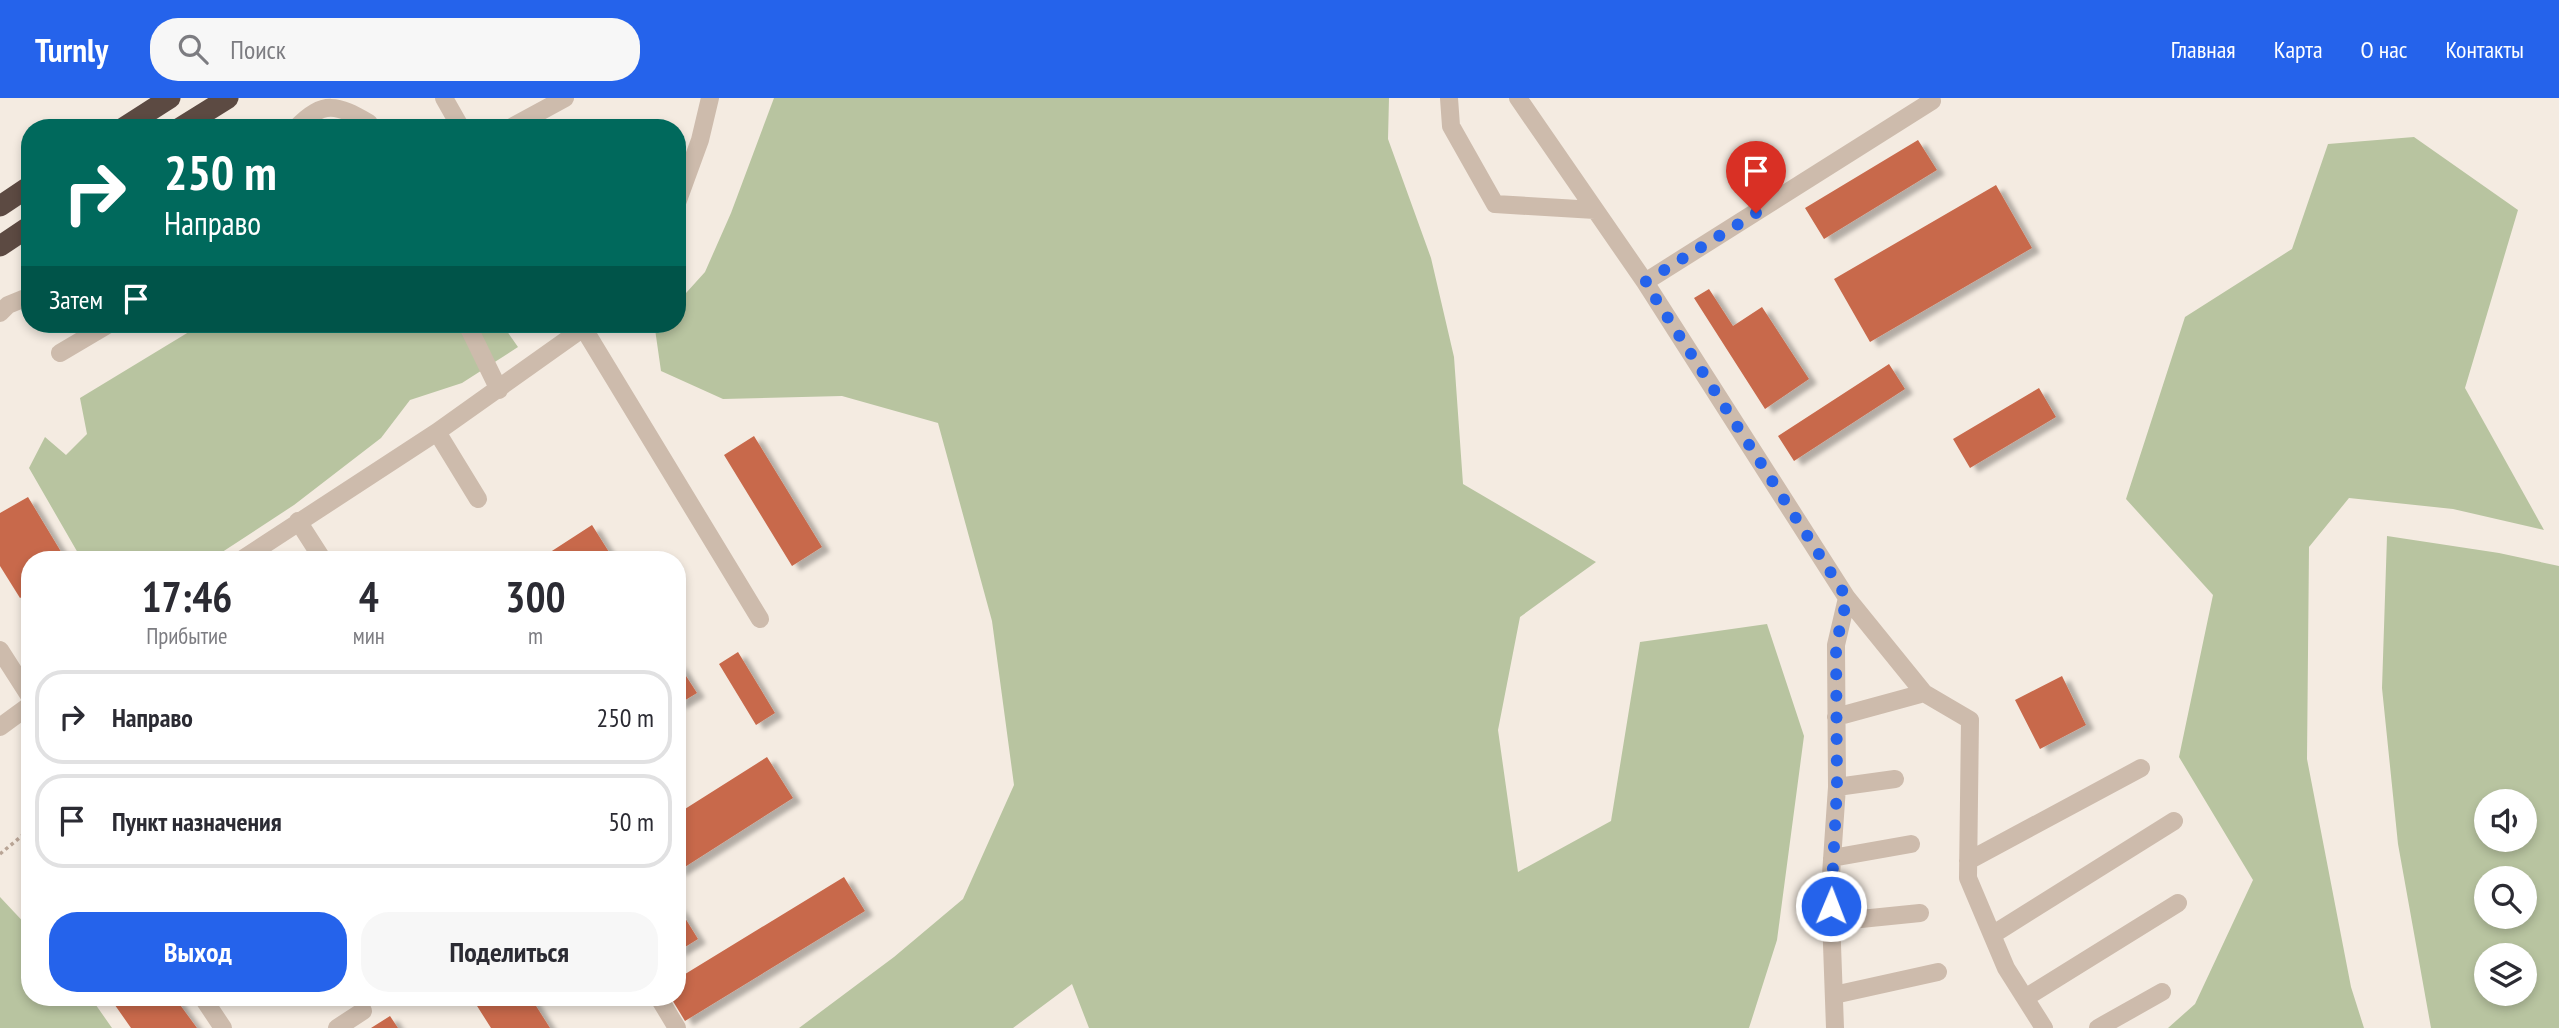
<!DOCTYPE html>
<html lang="ru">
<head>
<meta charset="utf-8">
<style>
  :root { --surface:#fff; --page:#f7f7f7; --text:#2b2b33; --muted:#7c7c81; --line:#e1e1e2; --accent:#2563eb }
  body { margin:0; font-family:"PT Sans Narrow",sans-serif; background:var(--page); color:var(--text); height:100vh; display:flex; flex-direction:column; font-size:26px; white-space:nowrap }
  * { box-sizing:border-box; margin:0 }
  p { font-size:23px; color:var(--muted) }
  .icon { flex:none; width:38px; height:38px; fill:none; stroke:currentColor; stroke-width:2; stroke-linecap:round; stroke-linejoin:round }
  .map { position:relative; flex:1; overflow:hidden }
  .panel { position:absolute; left:21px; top:453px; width:665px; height:455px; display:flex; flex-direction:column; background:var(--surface); border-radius:28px; box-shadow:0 4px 10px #0003 }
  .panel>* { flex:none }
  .hud { position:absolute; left:21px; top:21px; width:665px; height:214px; border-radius:28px; box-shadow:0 4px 10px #0003; background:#00695c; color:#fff; overflow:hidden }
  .controls { position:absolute; left:2474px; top:691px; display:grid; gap:14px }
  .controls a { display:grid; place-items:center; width:63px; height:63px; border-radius:50%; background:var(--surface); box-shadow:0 4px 10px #0003; font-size:35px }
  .pin { position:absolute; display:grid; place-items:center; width:60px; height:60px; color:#fff; margin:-72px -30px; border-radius:50% 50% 50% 0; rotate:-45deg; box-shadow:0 0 7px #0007 }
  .pin .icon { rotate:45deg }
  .me { position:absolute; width:77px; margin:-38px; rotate:1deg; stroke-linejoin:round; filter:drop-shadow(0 0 5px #0008) }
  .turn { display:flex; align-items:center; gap:24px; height:147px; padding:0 28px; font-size:32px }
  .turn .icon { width:91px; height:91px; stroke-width:2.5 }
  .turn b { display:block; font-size:49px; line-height:60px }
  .then { display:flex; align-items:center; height:66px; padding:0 28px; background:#0003; gap:14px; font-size:26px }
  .eta { display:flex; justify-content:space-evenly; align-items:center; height:119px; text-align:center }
  .eta b { font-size:42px; font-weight:800; line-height:49px }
  .action { display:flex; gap:14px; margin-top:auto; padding:14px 28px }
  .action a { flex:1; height:80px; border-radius:28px; background:var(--accent); color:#fff; font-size:28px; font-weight:800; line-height:80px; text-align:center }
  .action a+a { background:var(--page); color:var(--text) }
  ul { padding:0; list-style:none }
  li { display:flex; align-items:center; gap:21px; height:94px; margin:0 14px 10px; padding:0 14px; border:4px solid var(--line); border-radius:28px }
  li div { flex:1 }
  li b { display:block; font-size:26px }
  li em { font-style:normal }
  header { display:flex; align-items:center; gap:42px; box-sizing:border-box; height:98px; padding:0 35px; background:var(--accent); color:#fff }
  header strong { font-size:33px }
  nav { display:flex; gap:38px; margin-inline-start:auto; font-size:24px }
  .search { width:490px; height:63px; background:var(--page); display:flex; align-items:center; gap:18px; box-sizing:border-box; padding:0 24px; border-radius:28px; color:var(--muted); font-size:26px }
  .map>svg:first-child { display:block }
  .green { fill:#b8c4a0; fill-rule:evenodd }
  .building { fill:#c8694b; filter:url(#shadow) }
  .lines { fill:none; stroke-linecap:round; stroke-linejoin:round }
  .path { stroke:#b9a596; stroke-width:3.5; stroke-dasharray:3.5 3.5; stroke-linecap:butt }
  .minor { stroke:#cdbbac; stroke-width:18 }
  .highway { stroke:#5c4a42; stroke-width:21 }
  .route { stroke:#2563eb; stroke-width:12; stroke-dasharray:0 21.6 }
</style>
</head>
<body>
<header>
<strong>Turnly</strong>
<div class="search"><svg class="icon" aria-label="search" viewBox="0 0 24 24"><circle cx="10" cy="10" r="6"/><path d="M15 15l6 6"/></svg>Поиск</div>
<nav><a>Главная</a><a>Карта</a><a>О нас</a><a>Контакты</a></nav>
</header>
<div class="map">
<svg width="2559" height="930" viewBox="0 0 2559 930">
  <defs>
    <filter id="shadow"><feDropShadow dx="8" dy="4.5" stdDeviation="2" flood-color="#0004"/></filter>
  </defs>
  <rect width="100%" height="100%" fill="#f4ebe1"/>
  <path class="green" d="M 774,0 L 1389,0 L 1388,41 L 1431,160 L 1454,259 L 1463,386 L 1596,464 L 1520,519 L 1498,632 L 1518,774 L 1611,723 L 1640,544 L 1767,526 L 1804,638 L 1777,842 L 1749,930 L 1089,930 L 1072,886 L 1013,930 L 799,930 L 894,859 L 963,801 L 1014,687 L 992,523 L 938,325 L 842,298 L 723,301 L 661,273 L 655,231 L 659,226 L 677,226 L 677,205 L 705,174 L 731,115 Z
    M 2414,39 L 2518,112 L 2465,290 L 2544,432 L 2453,411 L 2349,400 L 2309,449 L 2307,661 L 2351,889 L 2364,930 L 2168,930 L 2195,906 L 2253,782 L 2179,659 L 2213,497 L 2126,401 L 2185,219 L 2292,151 L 2328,46 Z
    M 202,226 L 502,226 L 518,249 L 462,285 L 410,302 L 381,340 L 294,407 L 210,462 L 82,462 L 29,370 L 45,339 L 66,357 L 87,336 L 80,300 Z
    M 2387,438 L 2499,455 L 2559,468 L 2559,930 L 2431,930 L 2398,746 L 2382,590 ZM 2487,704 L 2525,704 L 2525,742 L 2487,742 ZM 2525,780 L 2525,819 L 2487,819 L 2487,780 ZM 2487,858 L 2525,858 L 2525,896 L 2487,896 Z
    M 0,799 L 30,831 L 30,900 L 91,900 L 112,930 L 0,930 Z"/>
  <path class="building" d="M 1918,42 L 1937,72 L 1824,141 L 1805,110 Z
    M 1996,87 L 2032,150 L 1870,244 L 1834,181 Z
    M 1709,191 L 1733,228 L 1762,209 L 1809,281 L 1765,311 L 1694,200 Z
    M 1889,266 L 1905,291 L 1794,363 L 1778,338 Z
    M 2039,290 L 2056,319 L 1970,370 L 1953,341 Z
    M 754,338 L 822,449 L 792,468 L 724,357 Z
    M 28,399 L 66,462 L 30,462 L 30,494 L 20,500 L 0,468 L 0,415 Z
    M 592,427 L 614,462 L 538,462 Z
    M 738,554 L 775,615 L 756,627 L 719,566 Z
    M 677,564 L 697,595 L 677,607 Z
    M 2062,578 L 2086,627 L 2040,651 L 2015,602 Z
    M 767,659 L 793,700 L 677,774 L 677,716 Z
    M 844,779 L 865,813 L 685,923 L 671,900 L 677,900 L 677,881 Z
    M 677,807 L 698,841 L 677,854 Z
    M 110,900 L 175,900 L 197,930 L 131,930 Z
    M 472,900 L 531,900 L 550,930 L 491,930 Z
    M 390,918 L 398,930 L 371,930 Z"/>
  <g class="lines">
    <path class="path" d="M 0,756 L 30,731"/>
    <path class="minor" d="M 444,0 L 461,30
      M 1449,0 L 1451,28 L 1495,106 L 1595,112
      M 1518,0 L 1645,184 L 1847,500 L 1924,595 L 1970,622 L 1968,780 L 2006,870 L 2044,930
      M 296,30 C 324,1 337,7 369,25 L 371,30
      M 510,30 L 565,0
      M 677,105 L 700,42 L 710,0
      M 1645,184 L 1932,3 L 1930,0
      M 0,215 L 8,207 L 30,198
      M 467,226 L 499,292
      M 584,231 L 760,521
      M 60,255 L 109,226
      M 437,334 L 478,401
      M 298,423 L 323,462
      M 241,462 L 437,334 L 589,226
      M 0,552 L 30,599
      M 1836,619 L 1924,595
      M 0,629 L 30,607
      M 1837,689 L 1895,681
      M 1832,760 L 1911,746
      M 1968,763 L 2141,670
      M 1831,824 L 1920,815
      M 1992,837 L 2174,723
      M 1834,897 L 1938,874
      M 203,900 L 223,930
      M 659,900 L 677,930
      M 2025,900 L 2178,805
      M 337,930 L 363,913
      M 1835,930 L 1830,791 L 1837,689 L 1836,547 L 1847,500
      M 2098,930 L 2162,894"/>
    <path class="highway" d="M 123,30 L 170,0
      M 180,30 L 228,0
      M 0,108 L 30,88
      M 0,148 L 30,128"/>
  </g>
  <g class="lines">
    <path class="route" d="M 1756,115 L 1645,184 L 1847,500 L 1836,547 L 1837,689 L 1831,808"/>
  </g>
</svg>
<div class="controls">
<a><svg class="icon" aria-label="sound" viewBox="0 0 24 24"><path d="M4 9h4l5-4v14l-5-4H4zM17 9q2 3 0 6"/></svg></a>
<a><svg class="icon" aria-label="search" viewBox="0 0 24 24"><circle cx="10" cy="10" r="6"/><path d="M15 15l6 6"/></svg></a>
<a><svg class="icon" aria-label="layers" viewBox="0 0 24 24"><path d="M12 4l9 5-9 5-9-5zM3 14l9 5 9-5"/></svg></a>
</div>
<div class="pin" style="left:1756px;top:115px;background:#d93025"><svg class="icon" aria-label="arrive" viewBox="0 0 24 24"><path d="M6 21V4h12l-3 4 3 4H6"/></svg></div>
<svg class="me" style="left:1831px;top:808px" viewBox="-20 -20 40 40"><circle r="17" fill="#2563eb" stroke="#fff" stroke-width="3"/><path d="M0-11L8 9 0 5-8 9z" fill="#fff"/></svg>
<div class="hud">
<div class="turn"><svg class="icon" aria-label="right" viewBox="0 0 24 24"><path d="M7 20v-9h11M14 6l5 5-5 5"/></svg><div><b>250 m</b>Направо</div></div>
<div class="then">Затем<svg class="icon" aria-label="arrive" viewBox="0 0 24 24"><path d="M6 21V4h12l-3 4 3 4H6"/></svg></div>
</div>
<section class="panel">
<div class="eta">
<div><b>17:46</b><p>Прибытие</p></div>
<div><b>4</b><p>мин</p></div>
<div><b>300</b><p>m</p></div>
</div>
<ul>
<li><svg class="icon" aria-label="right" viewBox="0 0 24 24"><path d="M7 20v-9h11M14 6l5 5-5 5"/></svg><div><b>Направо</b></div><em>250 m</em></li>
<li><svg class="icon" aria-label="arrive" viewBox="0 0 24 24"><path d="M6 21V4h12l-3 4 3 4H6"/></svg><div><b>Пункт назначения</b></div><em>50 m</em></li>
</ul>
<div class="action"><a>Выход</a><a>Поделиться</a></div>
</section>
</div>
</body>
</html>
